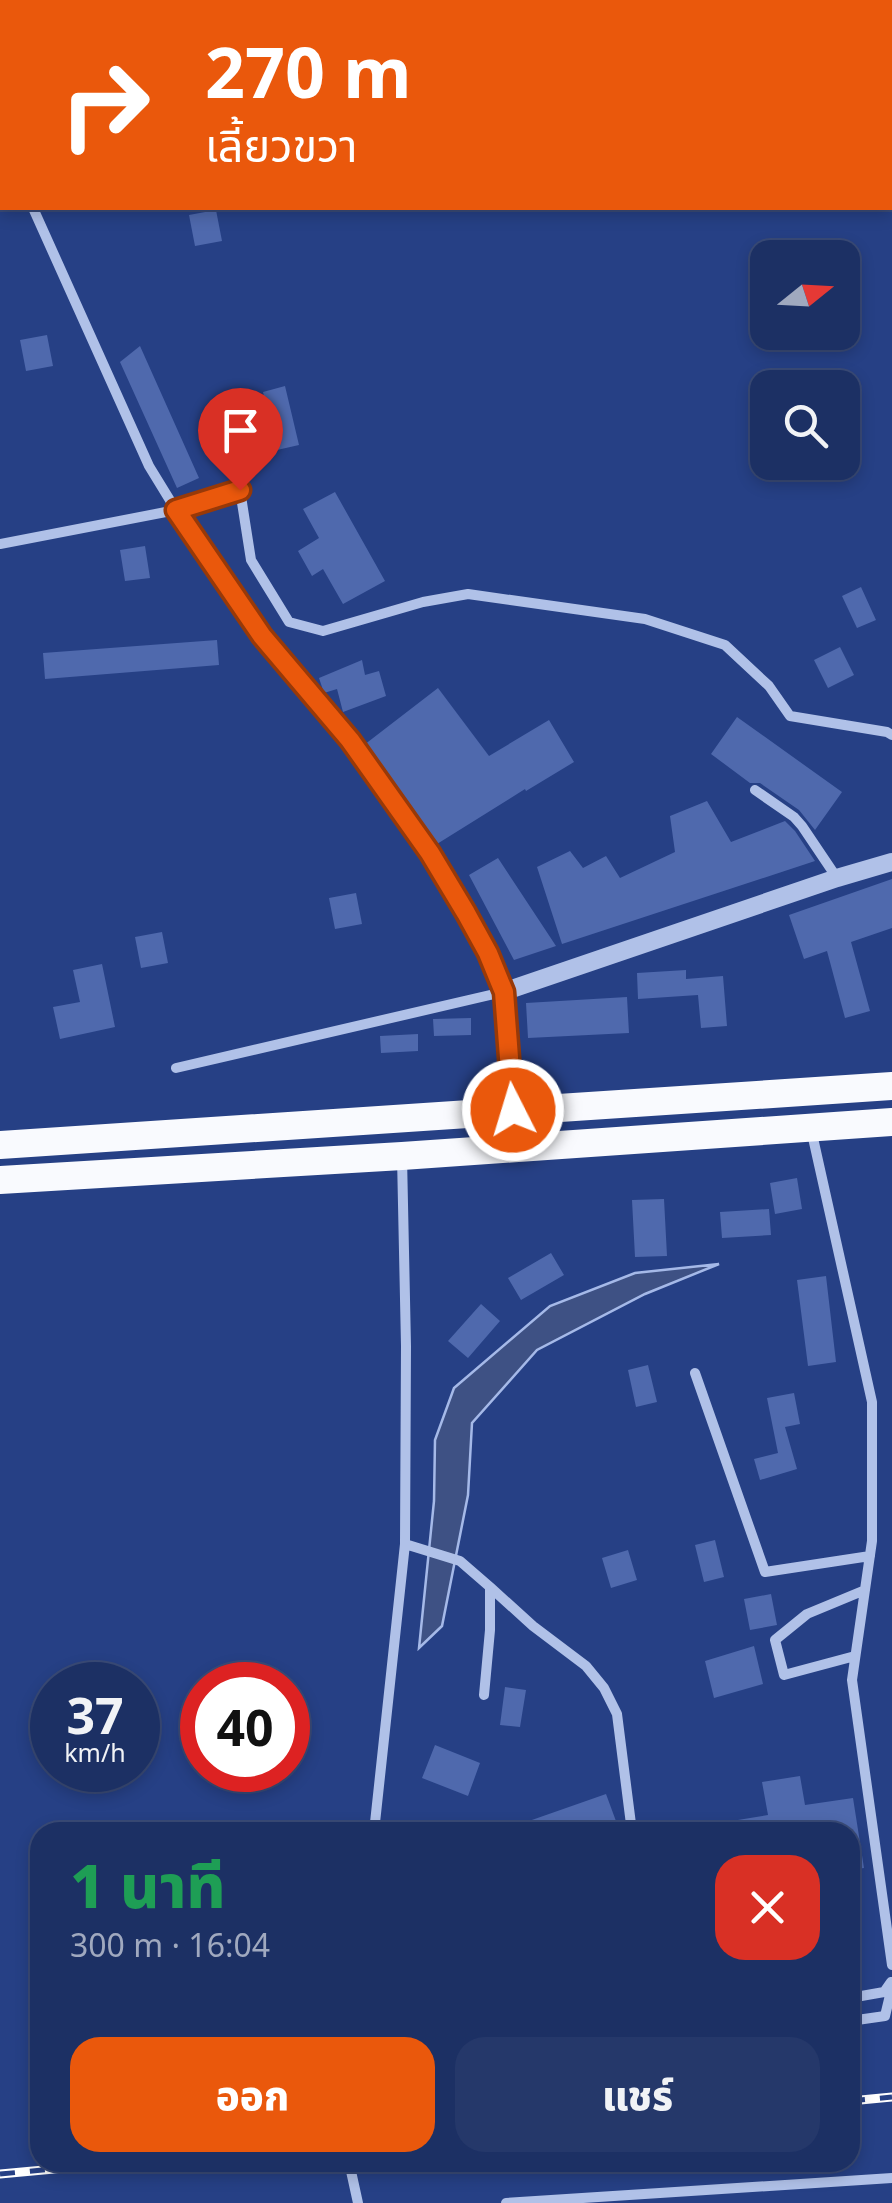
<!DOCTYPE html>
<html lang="th">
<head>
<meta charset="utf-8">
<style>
  :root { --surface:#1c3064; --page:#25386a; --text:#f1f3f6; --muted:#a0a9bf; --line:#3a4b78; --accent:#ea580c }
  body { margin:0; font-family:"Noto Sans","Noto Sans Thai",sans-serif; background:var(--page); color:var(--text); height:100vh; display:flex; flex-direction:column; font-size:38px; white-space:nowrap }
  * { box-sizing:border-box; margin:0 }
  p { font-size:32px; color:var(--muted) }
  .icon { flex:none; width:55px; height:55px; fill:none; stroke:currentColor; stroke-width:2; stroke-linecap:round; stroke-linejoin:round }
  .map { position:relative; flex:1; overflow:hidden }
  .drawer { position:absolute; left:30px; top:1822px; width:830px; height:350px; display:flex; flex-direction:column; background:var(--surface); border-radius:30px; box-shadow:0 5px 15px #0003,0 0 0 2px var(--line) }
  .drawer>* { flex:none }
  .top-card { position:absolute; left:0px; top:0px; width:892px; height:210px; box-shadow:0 5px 15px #0003,0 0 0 2px var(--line); background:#ea580c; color:#fff; overflow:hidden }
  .needle { width:65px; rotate:72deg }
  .tools { position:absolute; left:750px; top:240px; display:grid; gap:20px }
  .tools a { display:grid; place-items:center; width:110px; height:110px; border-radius:20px; background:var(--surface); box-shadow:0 5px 15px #0003,0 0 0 2px var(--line); font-size:50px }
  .speed { position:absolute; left:30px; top:1662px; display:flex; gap:20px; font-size:50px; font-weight:700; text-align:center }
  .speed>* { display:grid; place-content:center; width:130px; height:130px; border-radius:50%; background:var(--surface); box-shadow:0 5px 15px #0003,0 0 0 2px var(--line); line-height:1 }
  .speed small { font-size:25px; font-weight:400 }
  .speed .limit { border:15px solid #d22; background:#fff; color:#111 }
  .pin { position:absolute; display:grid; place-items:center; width:85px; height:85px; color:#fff; margin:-102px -42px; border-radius:50% 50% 50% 0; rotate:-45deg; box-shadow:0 0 10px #0007 }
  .pin .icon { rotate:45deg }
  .me { position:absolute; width:110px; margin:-55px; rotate:355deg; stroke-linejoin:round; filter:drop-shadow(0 0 8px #0008) }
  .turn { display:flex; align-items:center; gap:35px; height:210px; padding:0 40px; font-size:45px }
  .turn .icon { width:130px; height:130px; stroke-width:2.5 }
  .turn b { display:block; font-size:70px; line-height:85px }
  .round { display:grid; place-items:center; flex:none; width:105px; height:105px; border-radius:30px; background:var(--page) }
  .headline { display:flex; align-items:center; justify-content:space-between; height:170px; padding:0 40px }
  h1 { font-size:60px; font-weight:800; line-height:75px; color:#1e9e55 }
  .cta { display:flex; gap:20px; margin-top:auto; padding:20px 40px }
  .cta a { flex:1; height:115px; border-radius:30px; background:var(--accent); color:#fff; font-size:40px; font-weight:800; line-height:115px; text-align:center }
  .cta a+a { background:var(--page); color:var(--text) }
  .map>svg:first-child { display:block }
  .water { fill:#3e5184; stroke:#a5b9e8; stroke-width:2.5 }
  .building { fill:#4f69ad }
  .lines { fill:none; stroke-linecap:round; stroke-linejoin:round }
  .minor { stroke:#b0c1e8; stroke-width:10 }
  .tertiary { stroke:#b0c1e8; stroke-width:18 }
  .trunk { stroke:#f9fafe; stroke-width:28 }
  .rail-casing { stroke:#fff; stroke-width:9 }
  .rail { stroke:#264085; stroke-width:5; stroke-dasharray:15; stroke-linecap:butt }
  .route-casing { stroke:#983908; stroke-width:25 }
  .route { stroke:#ea580c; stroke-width:18 }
</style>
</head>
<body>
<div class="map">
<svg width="892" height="2203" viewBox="0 0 892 2203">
  <rect width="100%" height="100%" fill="#264085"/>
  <path class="water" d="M 719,1264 L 645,1294 L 537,1350 L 472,1423 L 468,1495 L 442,1626 L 419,1648 L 434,1501 L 435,1440 L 454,1388 L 550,1306 L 635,1273 Z"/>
  <path class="building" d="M 216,210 L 222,241 L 195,246 L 189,215 Z
    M 47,335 L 53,366 L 26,371 L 20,340 Z
    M 140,346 L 199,478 L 177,488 L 120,362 Z
    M 285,386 L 299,445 L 277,450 L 263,392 Z
    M 335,492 L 385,581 L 343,604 L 323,569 L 312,576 L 298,551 L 319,538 L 303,509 Z
    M 145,546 L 150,578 L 125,581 L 120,550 Z
    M 861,587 L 876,620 L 857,628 L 842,596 Z
    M 217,640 L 219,665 L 45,679 L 43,653 Z
    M 840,647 L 854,675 L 828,688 L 814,660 Z
    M 362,660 L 365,675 L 379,671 L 386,696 L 343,712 L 337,689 L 324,693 L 319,678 Z
    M 438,688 L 489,756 L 549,720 L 574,762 L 526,791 L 525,789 L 437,844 L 420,824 L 410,810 L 413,808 L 364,745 Z
    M 737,717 L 842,792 L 815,830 L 799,810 L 760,783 L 750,783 L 711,754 Z
    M 707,801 L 731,842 L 785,821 L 795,831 L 815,861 L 562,944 L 537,867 L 570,851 L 583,868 L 606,856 L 620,878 L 675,852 L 670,816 Z
    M 498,858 L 556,946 L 514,960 L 469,875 Z
    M 892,879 L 892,928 L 851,942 L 870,1011 L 845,1018 L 827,951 L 804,959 L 789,915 Z
    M 356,893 L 362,924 L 335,929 L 329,898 Z
    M 162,932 L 168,963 L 141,968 L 135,937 Z
    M 102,964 L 115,1027 L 60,1039 L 53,1007 L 80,1002 L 73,970 Z
    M 686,970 L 686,979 L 723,976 L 727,1026 L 701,1028 L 698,995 L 638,999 L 637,973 Z
    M 627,997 L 629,1033 L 528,1038 L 526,1003 Z
    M 471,1018 L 471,1035 L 434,1036 L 433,1019 Z
    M 418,1034 L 418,1051 L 381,1053 L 380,1036 Z
    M 797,1178 L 802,1209 L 775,1214 L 770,1183 Z
    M 664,1199 L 667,1256 L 635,1257 L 632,1200 Z
    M 769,1209 L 771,1235 L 722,1238 L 720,1212 Z
    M 551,1253 L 564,1275 L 521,1300 L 508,1278 Z
    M 826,1276 L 836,1362 L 808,1366 L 797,1280 Z
    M 481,1304 L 500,1321 L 468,1358 L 448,1341 Z
    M 648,1365 L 657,1402 L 636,1407 L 628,1370 Z
    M 794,1393 L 800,1424 L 785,1427 L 797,1469 L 760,1480 L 754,1459 L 778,1453 L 767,1398 Z
    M 715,1540 L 724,1577 L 704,1582 L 695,1545 Z
    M 628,1550 L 637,1580 L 611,1588 L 602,1558 Z
    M 771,1594 L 777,1625 L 750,1630 L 744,1599 Z
    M 754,1646 L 763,1684 L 714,1698 L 705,1661 Z
    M 505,1687 L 526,1690 L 520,1727 L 500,1725 Z
    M 435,1745 L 480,1763 L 468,1796 L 422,1778 Z
    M 800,1776 L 805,1805 L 853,1798 L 864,1868 L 850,1870 L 850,1832 L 708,1832 L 707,1825 L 768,1815 L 762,1782 Z
    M 606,1794 L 620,1832 L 533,1832 L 529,1821 Z"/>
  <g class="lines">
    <path class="minor" d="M 12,2 L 12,0
      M 0,120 L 2,107
      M 0,159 L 2,161
      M 33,208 L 149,466 L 176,510 L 263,636 L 350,740 L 430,853 L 488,953 L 503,992 L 176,1068
      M 0,544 L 176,510 L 240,490 L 251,560 L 289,622 L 323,631 L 423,602 L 468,594 L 645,619 L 725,645 L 769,686 L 790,716 L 887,732 L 892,735
      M 755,790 L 794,817 L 802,826 L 837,878
      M 811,1129 L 872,1402 L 872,1541 L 852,1680 L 892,1965
      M 695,1373 L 765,1572 L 870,1556
      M 405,1544 L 460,1561 L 490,1587 L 490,1630 L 484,1695
      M 490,1587 L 533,1626 L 586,1666 L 604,1688 L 617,1714 L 632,1832
      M 855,1656 L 784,1675 L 775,1640 L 807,1614 L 865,1590
      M 374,1832 L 405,1544 L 406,1346 L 402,1157
      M 850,1998 L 884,1992 L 891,1982
      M 850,2021 L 885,2016 L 892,1987
      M 349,2162 L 358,2203
      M 506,2203 L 892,2178"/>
    <path class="tertiary" d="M 513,1109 L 503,992 L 837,878 L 892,862"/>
    <path class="trunk" d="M 0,1145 L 892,1086
      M 0,1180 L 402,1156 L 892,1122"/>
    <defs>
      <path id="rail" d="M 850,2101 L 892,2097
        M 0,2174 L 130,2162"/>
    </defs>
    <use href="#rail" class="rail-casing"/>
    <use href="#rail" class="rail"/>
  </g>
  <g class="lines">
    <defs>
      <path id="route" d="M 240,490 L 176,510 L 262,636 L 350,740 L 430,853 L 466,913 L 488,953 L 504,992 L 513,1110"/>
    </defs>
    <use href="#route" class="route-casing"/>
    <use href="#route" class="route"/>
  </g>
</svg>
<div class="tools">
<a><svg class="needle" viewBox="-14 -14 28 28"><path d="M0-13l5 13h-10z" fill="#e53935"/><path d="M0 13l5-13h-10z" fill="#a0a9bf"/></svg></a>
<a><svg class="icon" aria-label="search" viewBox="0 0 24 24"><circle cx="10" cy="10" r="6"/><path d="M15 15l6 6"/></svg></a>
</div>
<div class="speed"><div>37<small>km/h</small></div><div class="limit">40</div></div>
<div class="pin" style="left:240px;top:490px;background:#d93025"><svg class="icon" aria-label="arrive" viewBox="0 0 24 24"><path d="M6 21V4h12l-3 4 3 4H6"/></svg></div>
<svg class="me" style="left:513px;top:1110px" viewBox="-20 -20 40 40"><circle r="17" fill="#ea580c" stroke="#fff" stroke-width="3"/><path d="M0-11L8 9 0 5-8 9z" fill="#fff"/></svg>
<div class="top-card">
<div class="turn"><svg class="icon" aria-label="right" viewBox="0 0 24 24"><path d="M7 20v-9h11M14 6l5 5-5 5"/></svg><div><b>270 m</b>เลี้ยวขวา</div></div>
</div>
<section class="drawer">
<div class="headline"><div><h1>1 นาที</h1><p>300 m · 16:04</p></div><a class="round" style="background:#d93025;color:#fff"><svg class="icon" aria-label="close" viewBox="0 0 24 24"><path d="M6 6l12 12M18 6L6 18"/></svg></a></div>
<div class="cta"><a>ออก</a><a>แชร์</a></div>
</section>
</div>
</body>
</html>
